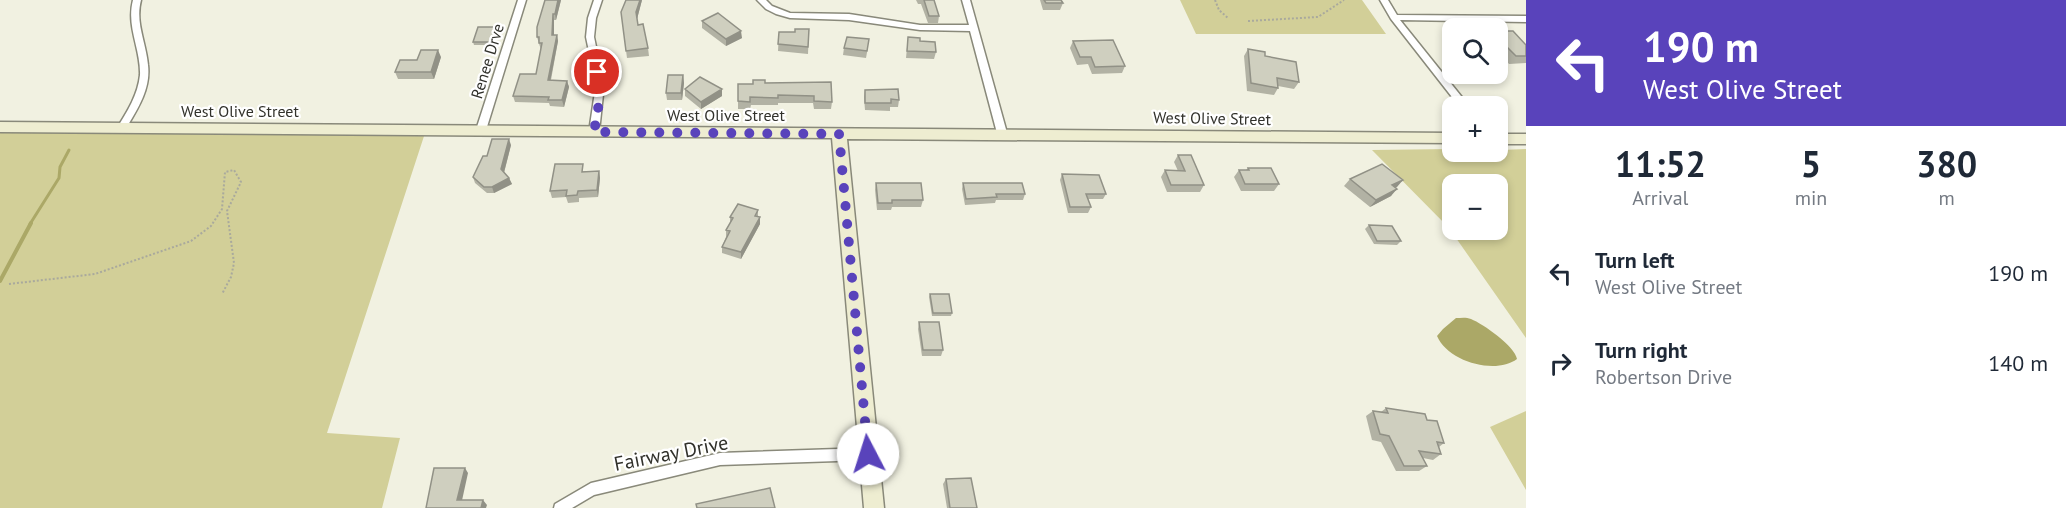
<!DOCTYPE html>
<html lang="en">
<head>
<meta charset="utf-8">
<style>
  :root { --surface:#fff; --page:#f6f6f7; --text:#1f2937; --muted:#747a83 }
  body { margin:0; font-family:"PT Sans",sans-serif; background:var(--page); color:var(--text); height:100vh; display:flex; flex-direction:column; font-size:22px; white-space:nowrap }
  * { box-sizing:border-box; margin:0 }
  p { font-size:20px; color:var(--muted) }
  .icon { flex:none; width:33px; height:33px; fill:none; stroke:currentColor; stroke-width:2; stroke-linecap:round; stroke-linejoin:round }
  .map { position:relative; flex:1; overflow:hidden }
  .panel { display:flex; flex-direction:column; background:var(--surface); width:540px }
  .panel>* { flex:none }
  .banner { background:#5943bb; color:#fff; overflow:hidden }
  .tools { position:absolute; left:1442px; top:18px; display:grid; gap:12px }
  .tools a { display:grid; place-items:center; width:66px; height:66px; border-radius:12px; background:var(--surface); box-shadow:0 3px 9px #0003; font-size:30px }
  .pin { position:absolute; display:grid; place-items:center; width:51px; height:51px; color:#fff; margin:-26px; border:3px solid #fff; border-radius:50%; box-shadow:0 2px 6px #0007 }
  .me { position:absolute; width:66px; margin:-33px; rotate:355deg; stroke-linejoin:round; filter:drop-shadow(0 0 4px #0008) }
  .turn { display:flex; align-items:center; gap:21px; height:126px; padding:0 18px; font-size:27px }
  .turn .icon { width:78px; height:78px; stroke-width:2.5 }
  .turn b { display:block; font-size:42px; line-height:51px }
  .eta { display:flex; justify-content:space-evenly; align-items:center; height:102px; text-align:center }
  .eta b { font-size:36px; font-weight:700; line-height:42px }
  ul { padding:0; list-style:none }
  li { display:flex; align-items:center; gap:18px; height:90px; padding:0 18px }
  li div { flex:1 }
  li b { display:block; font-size:22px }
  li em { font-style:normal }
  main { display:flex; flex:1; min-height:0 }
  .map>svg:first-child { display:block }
  .green { fill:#d2cf98; fill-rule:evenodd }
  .water { fill:#aba867 }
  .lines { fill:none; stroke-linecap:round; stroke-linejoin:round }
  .stream-far1 { stroke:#aba867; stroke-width:3 }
  .stream { stroke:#aba867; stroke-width:4 }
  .street-casing { stroke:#89897a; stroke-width:3 }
  .secondary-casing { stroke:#89897a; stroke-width:3 }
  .path { stroke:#a9a99d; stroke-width:2; stroke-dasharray:2 2; stroke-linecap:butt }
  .street { fill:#fff; fill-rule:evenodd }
  .secondary { fill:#eeedd1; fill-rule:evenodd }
  .wall { fill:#b2b2a4 }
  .shaded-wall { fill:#919186 }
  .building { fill:#cfcfbf; stroke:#919186; stroke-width:1.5 }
  .route { stroke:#5943bb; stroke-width:10; stroke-dasharray:0 18 }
  .labels { text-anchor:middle; stroke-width:4.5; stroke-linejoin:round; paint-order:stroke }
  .street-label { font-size:16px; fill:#31312b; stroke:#fff }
  .near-street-label { font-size:20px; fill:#31312b; stroke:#fff }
</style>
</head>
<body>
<main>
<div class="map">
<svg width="1526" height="508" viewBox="0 0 1526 508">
  <rect width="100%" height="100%" fill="#f1f1e1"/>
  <path class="green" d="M 1180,0 L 1362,0 L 1386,34 L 1196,34 Z
    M 0,127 L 426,130 L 327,433 L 400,438 L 382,508 L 0,508 Z
    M 1452,149 L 1452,152 L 1526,149 L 1526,338 L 1449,228 L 1372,150 ZM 1452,184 L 1497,184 L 1497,230 L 1452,230 Z
    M 1526,411 L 1526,490 L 1490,427 Z"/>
  <path class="water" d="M 1456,318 C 1461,318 1466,317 1471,319 C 1483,324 1515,346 1517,359 C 1496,375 1448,362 1437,336 L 1443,329 Z"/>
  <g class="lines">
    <path class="stream-far1" d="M 30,224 L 59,178 L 60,167 L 69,150"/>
    <path class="stream" d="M 0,281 L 31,223"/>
    <defs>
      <path id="street" d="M 133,0 L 141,0 C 135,23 146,42 148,65 C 151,89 137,110 125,130 L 122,131 L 117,128 C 127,112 138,95 140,75 C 141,49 126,27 133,0 Z
        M 518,0 L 526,0 L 486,130 L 481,133 L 478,132 L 476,130 Z
        M 594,0 L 602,0 L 596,18 L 594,37 L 604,85 L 599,132 L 594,135 L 589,132 L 596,85 L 586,37 L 588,18 Z
        M 757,0 L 766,0 L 772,6 L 790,13 L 849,14 L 920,25 L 969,25 L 962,0 L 970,0 L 1007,133 L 1002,136 L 997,133 L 970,31 L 920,30 L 849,20 L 790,18 L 776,14 L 766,9 Z
        M 1380,0 L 1388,0 L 1397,15 L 1526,16 L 1526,22 L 1400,20 L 1469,106 L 1459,106 L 1391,19 Z
        M 868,448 L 872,450 L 874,454 L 872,458 L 868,460 L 720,465 L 594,495 L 572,508 L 554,508 L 555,504 L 591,483 L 720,453 Z"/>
      <path id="secondary" d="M 0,122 L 1452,133 L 1452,143 L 847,139 L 884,508 L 864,508 L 832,138 L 0,132 Z
        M 1497,134 L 1526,134 L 1526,144 L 1497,144 Z"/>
    </defs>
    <use href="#street" class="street-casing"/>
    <use href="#secondary" class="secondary-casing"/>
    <path class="path" d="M 1215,0 L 1219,10 L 1228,18
      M 1248,21 L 1318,17 L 1344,0
      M 9,284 L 95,274 L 191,241 L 211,226 L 222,209 L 225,172 L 234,170 L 241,182 L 227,211 L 234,263 L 231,277 L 222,294"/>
    <use href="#street" class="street"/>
    <use href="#secondary" class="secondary"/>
  </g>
  <path class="wall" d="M 545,0 L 561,0 L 556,20 L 554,20 L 554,35 L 557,35 L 558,41 L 551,80 L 567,81 L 569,87 L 564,107 L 550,106 L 549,103 L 515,102 L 513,96 L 536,74 L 541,50 L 537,37 Z
    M 642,0 L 637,19 L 638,25 L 648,48 L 649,56 L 627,58 L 621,12 Z
    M 916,0 L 934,0 L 939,16 L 938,23 L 928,23 L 921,4 L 918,4 Z
    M 1040,0 L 1061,0 L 1063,3 L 1060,10 L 1043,10 Z
    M 702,21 L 742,38 L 726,46 L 702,28 Z
    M 809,29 L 808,54 L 778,51 L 779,32 L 795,32 Z
    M 498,31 L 493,45 L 474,45 L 473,42 Z
    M 1499,31 L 1526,45 L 1526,63 L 1509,64 L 1497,50 L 1497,34 Z
    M 908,37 L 920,41 L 936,52 L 934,59 L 906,58 Z
    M 1073,41 L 1125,66 L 1122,73 L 1092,74 L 1088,64 L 1077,65 L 1070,48 Z
    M 868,47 L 866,58 L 843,55 L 844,48 Z
    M 1248,49 L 1299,82 L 1294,89 L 1278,86 L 1278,88 L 1274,95 L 1247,91 L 1244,56 Z
    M 441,57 L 434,79 L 398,79 L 395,72 Z
    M 683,75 L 684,83 L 682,100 L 667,100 L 666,93 Z
    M 831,82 L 832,102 L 831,109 L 814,109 L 813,103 L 778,103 L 778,105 L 751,105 L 750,109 L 738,109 L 738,101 L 765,83 Z
    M 685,89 L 722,96 L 701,109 L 685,96 Z
    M 865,90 L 899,100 L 898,107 L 890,107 L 890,111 L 865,110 L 864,97 Z
    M 511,145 L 504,173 L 509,178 L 512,184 L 494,193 L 487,193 L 475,183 L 473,177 L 487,156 Z
    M 1178,155 L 1204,185 L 1200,192 L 1167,192 L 1161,177 L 1165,170 L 1178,171 L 1174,162 Z
    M 1248,168 L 1279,184 L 1274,191 L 1241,191 L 1234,177 L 1239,170 L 1246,170 Z
    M 584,171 L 599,171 L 600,178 L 598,197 L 579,198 L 579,202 L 568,203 L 566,197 L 552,198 L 550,191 Z
    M 1062,174 L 1106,194 L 1103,199 L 1088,199 L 1091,207 L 1088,213 L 1068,213 L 1060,180 Z
    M 1350,179 L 1397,187 L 1395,188 L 1391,196 L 1370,207 L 1344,186 Z
    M 876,183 L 923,200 L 921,207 L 892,207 L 891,210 L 877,210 L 875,190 Z
    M 963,183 L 1025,194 L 1023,200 L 996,200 L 995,203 L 965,205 L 962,189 Z
    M 758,210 L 758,217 L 760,224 L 741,259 L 722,253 L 722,247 L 726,237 L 726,230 L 730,223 L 730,217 Z
    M 1369,225 L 1401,241 L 1397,245 L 1374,244 L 1365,229 Z
    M 930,294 L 952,313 L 951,316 L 932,316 L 929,297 Z
    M 919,322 L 943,350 L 941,356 L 922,356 L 918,329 Z
    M 1386,408 L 1427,420 L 1444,443 L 1439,447 L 1441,454 L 1433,460 L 1423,458 L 1427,466 L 1419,471 L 1396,471 L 1381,442 L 1372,440 L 1366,416 L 1373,411 L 1381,412 Z
    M 946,479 L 977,508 L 947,508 L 943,484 Z"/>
  <path class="shaded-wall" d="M 558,0 L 561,0 L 556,20 L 555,14 Z
    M 640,0 L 642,0 L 637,19 L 636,12 Z
    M 553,14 L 554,20 L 554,42 L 552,35 Z
    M 497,27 L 498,31 L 493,45 L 492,42 Z
    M 741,31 L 742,38 L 726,46 L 726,39 Z
    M 557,35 L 558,41 L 549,87 L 548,80 Z
    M 438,50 L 441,57 L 434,79 L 431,72 Z
    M 683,75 L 684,83 L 682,100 L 681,93 Z
    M 567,81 L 569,87 L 564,107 L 562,100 Z
    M 722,89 L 722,96 L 701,109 L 701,102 Z
    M 509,139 L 511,145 L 503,176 L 501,169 Z
    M 599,171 L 600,178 L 598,197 L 597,190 Z
    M 509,178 L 512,184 L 494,193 L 492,187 Z
    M 1403,180 L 1397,187 L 1385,192 L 1392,185 Z
    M 1397,189 L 1391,196 L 1370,207 L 1376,200 Z
    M 760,217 L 760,224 L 741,259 L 741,252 Z
    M 465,468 L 468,473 L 461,505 L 457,500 Z
    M 483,500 L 487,505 L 486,508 L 481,508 Z"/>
  <path class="building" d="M 545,0 L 558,0 L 555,14 L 553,14 L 552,35 L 557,35 L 548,80 L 567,81 L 562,100 L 548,100 L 549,97 L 513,96 L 520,74 L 536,74 L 542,43 L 539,43 L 539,37 L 537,37 L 537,27 Z
    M 626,0 L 640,0 L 636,12 L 638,25 L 643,24 L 648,48 L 626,51 L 621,12 Z
    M 924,0 L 934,0 L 939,16 L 929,16 Z
    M 1044,0 L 1061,0 L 1063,3 L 1046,3 Z
    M 718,13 L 741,31 L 726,39 L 702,21 Z
    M 478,27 L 497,27 L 492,42 L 473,42 Z
    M 795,29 L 809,29 L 808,47 L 778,44 L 779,32 L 795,32 Z
    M 1499,31 L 1513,31 L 1526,45 L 1526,56 L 1516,56 L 1499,39 L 1506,38 Z
    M 847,37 L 869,39 L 867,51 L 844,48 Z
    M 908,37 L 920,38 L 920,41 L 935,42 L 936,52 L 907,51 Z
    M 1113,40 L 1125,66 L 1095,67 L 1091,57 L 1080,57 L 1073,41 Z
    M 1248,49 L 1265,52 L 1265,56 L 1296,62 L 1299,82 L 1277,78 L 1278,88 L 1251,83 Z
    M 421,50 L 438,50 L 431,72 L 395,72 L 400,60 L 417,60 Z
    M 668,75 L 683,75 L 681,93 L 666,93 Z
    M 700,77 L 722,89 L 701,102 L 685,89 Z
    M 753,80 L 765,80 L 765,83 L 831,82 L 832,102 L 814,101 L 814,96 L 778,95 L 778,98 L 750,97 L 750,102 L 738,101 L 738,84 L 753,84 Z
    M 898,89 L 899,100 L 891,99 L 891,103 L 865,103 L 865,90 Z
    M 492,139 L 509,139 L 501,169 L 509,178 L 492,187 L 484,187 L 473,177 L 483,156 L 487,156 Z
    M 1178,155 L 1191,155 L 1204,185 L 1171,185 L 1165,170 L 1185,171 Z
    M 555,164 L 583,164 L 582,172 L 599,171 L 597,190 L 578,191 L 577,195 L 566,196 L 567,190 L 550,191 Z
    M 1382,164 L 1403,180 L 1392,185 L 1397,189 L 1376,200 L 1350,179 Z
    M 1248,168 L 1271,168 L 1279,184 L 1245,184 L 1239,170 L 1249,170 Z
    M 1062,174 L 1099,175 L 1106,194 L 1086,194 L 1091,207 L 1070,207 Z
    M 876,183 L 921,183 L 923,200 L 892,200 L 892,203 L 878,203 Z
    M 963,183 L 1022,183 L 1025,194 L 996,194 L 997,197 L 966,199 Z
    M 738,204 L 758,210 L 755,216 L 760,217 L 741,252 L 722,247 L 730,231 L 726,230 L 733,218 L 730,217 Z
    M 1369,225 L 1392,226 L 1401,241 L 1377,241 Z
    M 930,294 L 949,294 L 952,313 L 933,313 Z
    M 919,322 L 939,322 L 943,350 L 923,350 Z
    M 1386,408 L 1425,414 L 1427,420 L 1437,421 L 1444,443 L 1437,442 L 1441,454 L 1419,451 L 1427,466 L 1404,466 L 1389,436 L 1380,434 L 1373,411 L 1388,413 Z
    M 434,468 L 465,468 L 457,500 L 483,500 L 481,508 L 426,508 Z
    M 971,478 L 977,508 L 950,508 L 946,479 Z
    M 770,488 L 775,508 L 697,508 L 696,504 Z"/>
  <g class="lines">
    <path class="route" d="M 597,72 L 600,97 L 594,132 L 839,134 L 868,454"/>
  </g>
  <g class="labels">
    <g class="street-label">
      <text transform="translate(487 61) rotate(-73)" y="6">Renee Drve</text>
      <text x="240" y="117">West Olive Street</text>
      <text x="726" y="121">West Olive Street</text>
      <text transform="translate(1212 118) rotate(1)" y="6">West Olive Street</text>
    </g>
    <g class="near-street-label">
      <text transform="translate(671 453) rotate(-11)" y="7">Fairway Drive</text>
    </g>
  </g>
</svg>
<div class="tools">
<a><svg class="icon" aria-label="search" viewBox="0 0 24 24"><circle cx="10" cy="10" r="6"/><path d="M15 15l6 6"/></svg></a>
<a>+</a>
<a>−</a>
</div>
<div class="pin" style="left:597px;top:72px;background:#d93025"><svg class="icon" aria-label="arrive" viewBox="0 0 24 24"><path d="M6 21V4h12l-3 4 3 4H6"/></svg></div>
<svg class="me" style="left:868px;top:454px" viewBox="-20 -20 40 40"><circle r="19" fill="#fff"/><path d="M0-13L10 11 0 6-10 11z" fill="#5943bb"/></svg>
</div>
<section class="panel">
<div class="banner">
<div class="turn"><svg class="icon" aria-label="left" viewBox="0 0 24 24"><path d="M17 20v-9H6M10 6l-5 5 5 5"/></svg><div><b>190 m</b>West Olive Street</div></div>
</div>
<div class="eta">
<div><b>11:52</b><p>Arrival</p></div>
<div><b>5</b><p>min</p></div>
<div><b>380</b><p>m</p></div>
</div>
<ul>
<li><svg class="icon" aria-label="left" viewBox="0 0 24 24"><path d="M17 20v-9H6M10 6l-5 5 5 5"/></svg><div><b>Turn left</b><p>West Olive Street</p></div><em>190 m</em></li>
<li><svg class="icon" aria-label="right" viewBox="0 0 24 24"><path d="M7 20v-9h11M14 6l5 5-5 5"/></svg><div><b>Turn right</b><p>Robertson Drive</p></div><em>140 m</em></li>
</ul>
</section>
</main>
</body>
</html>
